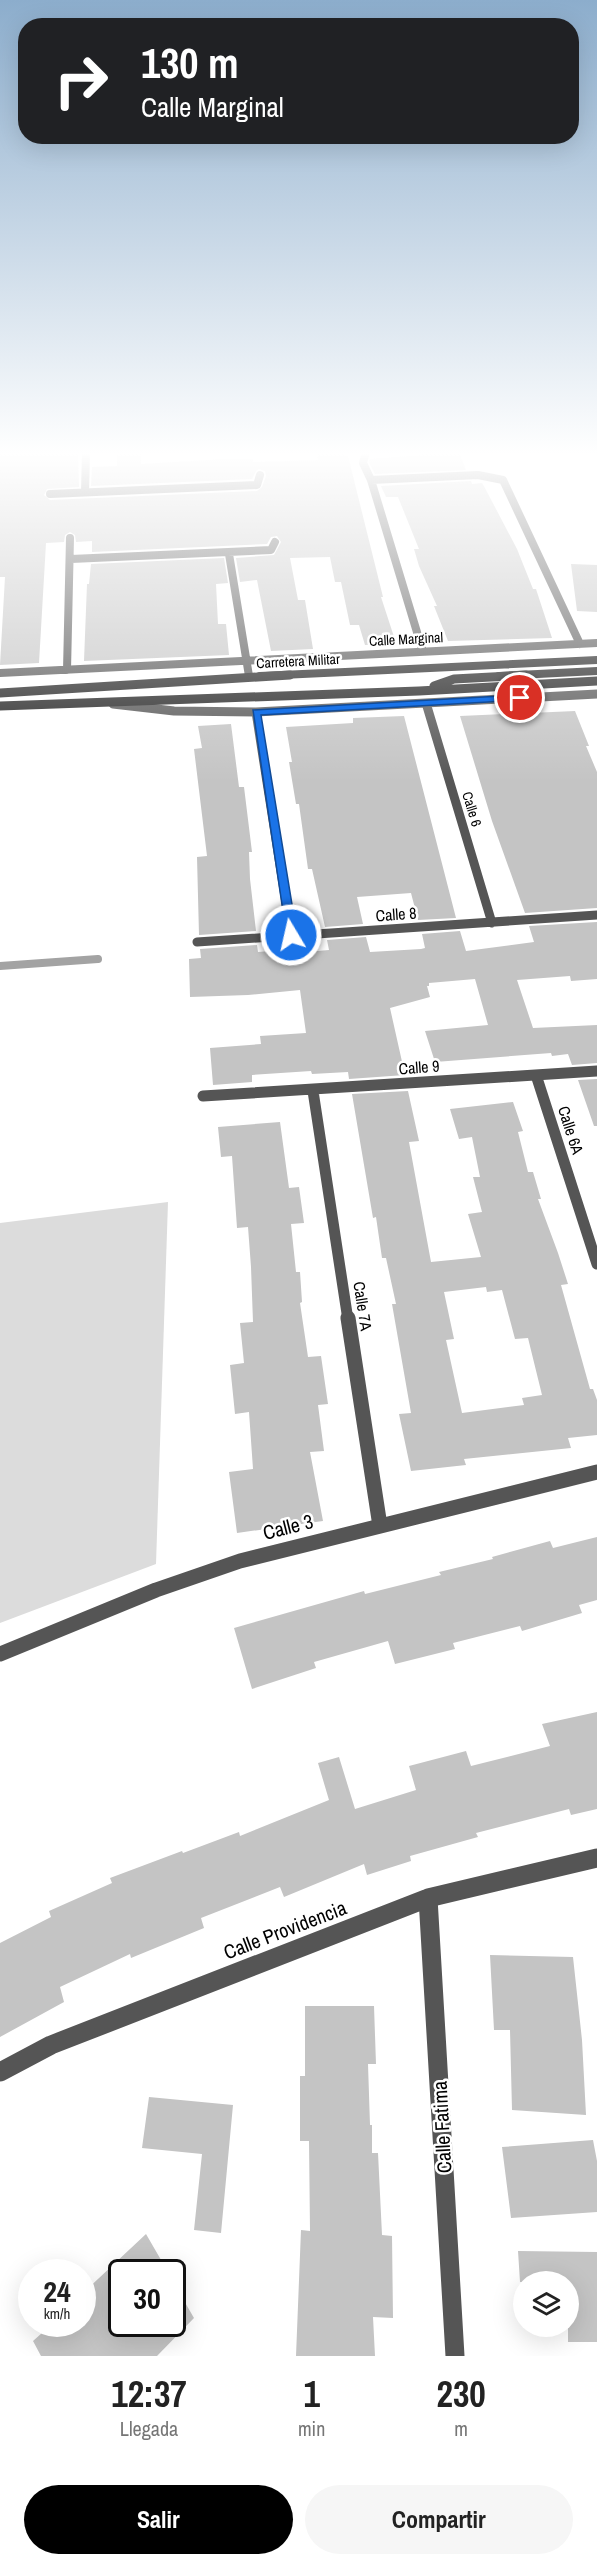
<!DOCTYPE html>
<html lang="es">
<head>
<meta charset="utf-8">
<style>
  :root { --surface:#fff; --page:#f6f6f6; --text:#222; --muted:#767676; --accent:#000 }
  body { margin:0; font-family:"Archivo Narrow",sans-serif; background:var(--page); color:var(--text); height:100vh; display:flex; flex-direction:column; font-size:22px; white-space:nowrap }
  * { box-sizing:border-box; margin:0 }
  p { font-size:20px; color:var(--muted) }
  .icon { flex:none; width:33px; height:33px; fill:none; stroke:currentColor; stroke-width:2; stroke-linecap:round; stroke-linejoin:round }
  .map { position:relative; height:2356px; overflow:hidden }
  .sheet { display:flex; flex-direction:column; background:var(--surface); flex:1 }
  .sheet>* { flex:none }
  .top-card { position:absolute; left:18px; top:18px; width:561px; height:126px; border-radius:24px; box-shadow:0 6px 24px #0002; background:#202124; color:#fff; overflow:hidden }
  .fabs { position:absolute; left:513px; top:2271px; display:grid; gap:12px }
  .fabs a { display:grid; place-items:center; width:66px; height:66px; border-radius:50%; background:var(--surface); box-shadow:0 6px 24px #0002; font-size:30px }
  .speed { position:absolute; left:18px; top:2259px; display:flex; gap:12px; font-size:30px; font-weight:700; text-align:center }
  .speed>* { display:grid; place-content:center; width:78px; height:78px; border-radius:50%; background:var(--surface); box-shadow:0 6px 24px #0002; line-height:1 }
  .speed small { font-size:15px; font-weight:400 }
  .speed .limit { border:3px solid #111; border-radius:9px; background:#fff; color:#111 }
  .pin { position:absolute; display:grid; place-items:center; width:51px; height:51px; color:#fff; margin:-26px; border:3px solid #fff; border-radius:50%; box-shadow:0 2px 6px #0007 }
  .me { position:absolute; width:66px; margin:-33px; rotate:351deg; stroke-linejoin:round; filter:drop-shadow(0 0 4px #0008) }
  .turn { display:flex; align-items:center; gap:21px; height:126px; padding:0 24px; font-size:27px }
  .turn .icon { width:78px; height:78px; stroke-width:2.5 }
  .turn b { display:block; font-size:42px; line-height:51px }
  .eta { display:flex; justify-content:space-evenly; align-items:center; height:102px; text-align:center }
  .eta b { font-size:36px; font-weight:700; line-height:42px }
  .primary-button { display:flex; gap:12px; margin-top:auto; padding:12px 24px }
  .primary-button a { flex:1; height:69px; border-radius:36px; background:var(--accent); color:#fff; font-size:24px; font-weight:700; line-height:69px; text-align:center }
  .primary-button a+a { background:var(--page); color:var(--text) }
  .map>svg:first-child { display:block }
  .green { fill:#dcdcdc }
  .lines { fill:none; stroke-linecap:round; stroke-linejoin:round }
  .stream-far1 { stroke:#a3a3a3; stroke-width:6 }
  .stream { stroke:#a3a3a3; stroke-width:8 }
  .building { fill:#c4c4c4; fill-rule:evenodd }
  .minor-far4 { stroke:#555; stroke-width:8 }
  .minor-far3 { stroke:#555; stroke-width:9 }
  .minor-far2 { stroke:#555; stroke-width:11 }
  .minor-far1 { stroke:#555; stroke-width:15 }
  .minor { stroke:#555; stroke-width:19 }
  .secondary-far1 { stroke:#222; stroke-width:8 }
  .secondary { stroke:#222; stroke-width:9 }
  .route { fill:#1a73e8; stroke:#114b97; stroke-width:1.5 }
  .labels { text-anchor:middle; stroke-width:5; stroke-linejoin:round; paint-order:stroke }
  .far-street-label { font-size:14px; fill:#000; stroke:#fff }
  .street-label { font-size:16px; fill:#000; stroke:#fff }
  .near-street-label { font-size:20px; fill:#000; stroke:#fff }
</style>
</head>
<body>
<div class="map">
<svg width="597" height="2356" viewBox="0 0 597 2356">
  <rect width="100%" height="100%" fill="#fff"/>
  <path class="green" d="M 168,1202 L 156,1564 L 0,1623 L 0,1223 Z"/>
  <g class="lines">
    <path class="stream-far1" d="M 84,960 L 98,959"/>
    <path class="stream" d="M 0,966 L 98,959"/>
  </g>
  <path class="building" d="M 0,452 L 78,452 L 79,487 L 47,489 L 44,495 L 50,500 L 257,491 L 262,487 L 266,476 L 265,471 L 259,469 L 256,471 L 252,479 L 91,486 L 92,467 L 117,466 L 117,452 L 141,452 L 141,464 L 225,459 L 253,459 L 253,462 L 318,460 L 316,452 L 344,452 L 345,456 L 348,456 L 383,597 L 381,597 L 396,643 L 365,645 L 359,625 L 350,625 L 341,582 L 335,582 L 330,557 L 290,558 L 298,600 L 305,600 L 313,649 L 271,651 L 257,580 L 240,582 L 236,558 L 274,555 L 281,542 L 277,536 L 271,537 L 267,544 L 92,552 L 92,541 L 76,542 L 75,535 L 70,532 L 65,535 L 64,542 L 46,543 L 39,663 L 0,665 L 5,577 L 0,577 Z
    M 459,452 L 466,470 L 375,474 L 369,462 L 370,459 Z
    M 471,481 L 472,484 L 482,483 L 486,490 L 517,549 L 533,589 L 536,589 L 552,638 L 448,641 L 434,606 L 437,606 L 419,566 L 414,549 L 419,549 L 398,497 L 386,497 L 381,486 Z
    M 224,558 L 228,583 L 216,584 L 218,624 L 226,624 L 229,655 L 84,661 L 87,584 L 89,584 L 91,564 Z
    M 571,564 L 597,565 L 597,612 L 577,611 Z
    M 575,711 L 589,746 L 586,746 L 597,772 L 597,908 L 525,913 L 492,821 L 460,716 Z
    M 404,716 L 456,918 L 418,920 L 411,893 L 357,897 L 363,924 L 325,927 L 312,869 L 308,869 L 299,804 L 296,804 L 289,762 L 292,762 L 286,727 L 353,723 L 353,718 Z
    M 231,724 L 239,787 L 244,787 L 252,852 L 249,852 L 250,879 L 256,931 L 199,935 L 197,857 L 207,856 L 194,749 L 202,748 L 198,726 Z
    M 597,922 L 597,979 L 571,981 L 570,976 L 517,980 L 533,1028 L 597,1025 L 597,1063 L 572,1065 L 568,1054 L 552,1056 L 551,1053 L 435,1062 L 425,1031 L 488,1025 L 475,979 L 429,983 L 429,986 L 427,986 L 430,997 L 390,1008 L 405,1075 L 349,1079 L 348,1072 L 312,1074 L 311,1071 L 252,1075 L 252,1082 L 213,1085 L 210,1048 L 261,1044 L 260,1036 L 306,1033 L 300,990 L 248,995 L 190,997 L 189,959 L 201,958 L 200,949 L 257,945 L 258,952 L 282,950 L 283,954 L 329,950 L 327,940 L 366,937 L 370,952 L 421,949 L 425,948 L 422,934 L 460,931 L 466,951 L 534,942 L 529,926 Z
    M 597,1079 L 597,1126 L 594,1126 L 578,1080 Z
    M 408,1091 L 419,1141 L 409,1142 L 431,1262 L 481,1257 L 468,1214 L 482,1212 L 473,1177 L 480,1177 L 472,1137 L 459,1139 L 450,1109 L 513,1102 L 523,1131 L 518,1132 L 528,1172 L 533,1172 L 541,1199 L 538,1199 L 558,1253 L 568,1284 L 561,1285 L 590,1389 L 593,1389 L 597,1400 L 597,1435 L 568,1438 L 571,1448 L 464,1459 L 466,1465 L 411,1471 L 399,1414 L 411,1413 L 392,1304 L 396,1304 L 386,1258 L 382,1258 L 376,1217 L 373,1218 L 352,1094 ZM 486,1287 L 487,1292 L 502,1290 L 515,1339 L 528,1338 L 542,1395 L 522,1398 L 524,1405 L 462,1413 L 446,1340 L 454,1339 L 444,1292 Z
    M 280,1122 L 289,1188 L 299,1187 L 304,1223 L 291,1224 L 296,1272 L 300,1272 L 302,1302 L 300,1303 L 308,1357 L 321,1356 L 328,1404 L 318,1405 L 324,1451 L 310,1452 L 323,1521 L 237,1533 L 229,1472 L 253,1469 L 249,1412 L 235,1414 L 230,1365 L 244,1363 L 240,1323 L 253,1322 L 251,1267 L 248,1227 L 237,1228 L 232,1156 L 221,1157 L 218,1127 Z
    M 597,1537 L 597,1600 L 579,1605 L 582,1613 L 522,1631 L 520,1626 L 453,1643 L 455,1649 L 395,1664 L 388,1641 L 314,1662 L 316,1668 L 252,1689 L 234,1628 L 364,1591 L 365,1594 L 441,1575 L 439,1572 L 493,1559 L 492,1557 L 550,1541 L 553,1548 Z
    M 597,1712 L 597,1809 L 571,1815 L 569,1809 L 476,1833 L 478,1837 L 410,1856 L 411,1861 L 367,1875 L 364,1864 L 284,1897 L 280,1887 L 201,1918 L 204,1928 L 131,1958 L 130,1954 L 60,1987 L 64,2002 L 0,2037 L 0,1943 L 51,1917 L 49,1911 L 112,1883 L 110,1878 L 182,1851 L 183,1853 L 239,1832 L 240,1836 L 329,1800 L 318,1763 L 339,1757 L 355,1809 L 416,1790 L 409,1766 L 466,1751 L 471,1766 L 550,1746 L 542,1724 Z
    M 490,1955 L 573,1957 L 582,2040 L 586,2115 L 512,2110 L 510,2030 L 494,2030 Z
    M 305,2006 L 374,2006 L 376,2064 L 368,2064 L 370,2125 L 372,2125 L 372,2153 L 378,2153 L 382,2235 L 392,2236 L 393,2318 L 373,2317 L 375,2356 L 296,2356 L 301,2230 L 310,2231 L 309,2141 L 300,2141 L 300,2076 L 305,2076 Z
    M 149,2097 L 233,2105 L 221,2233 L 194,2230 L 202,2154 L 142,2148 Z
    M 593,2140 L 597,2161 L 597,2212 L 511,2218 L 502,2147 Z
    M 146,2234 L 168,2272 L 122,2272 L 122,2324 L 172,2324 L 172,2280 L 194,2318 L 157,2356 L 41,2356 L 33,2341 L 52,2324 L 82,2324 L 82,2294 Z
    M 518,2251 L 597,2252 L 597,2342 L 568,2342 L 568,2282 L 520,2282 Z"/>
  <g class="lines">
    <path class="minor-far4" d="M 366,452 L 363,463 L 371,480 L 423,652
      M 371,480 L 478,475 L 503,480 L 580,644
      M 85,492 L 86,452
      M 50,494 L 257,485 L 260,475
      M 229,554 L 249,676
      M 71,559 L 271,550 L 275,542
      M 67,670 L 70,538
      M 0,673 L 597,643"/>
    <path class="minor-far3" d="M 426,703 L 492,923
      M 113,704 L 174,711 L 256,712 L 597,694
      M 256,712 L 291,935
      M 197,942 L 597,915"/>
    <path class="minor-far2" d="M 536,1075 L 597,1264
      M 313,1091 L 348,1320
      M 203,1096 L 597,1071"/>
    <path class="minor-far1" d="M 348,1318 L 380,1526
      M 0,1654 L 156,1590 L 240,1561 L 597,1472"/>
    <path class="minor" d="M 428,1898 L 455,2356
      M 0,2072 L 51,2045 L 428,1898 L 597,1858"/>
    <path class="secondary-far1" d="M 260,676 L 597,660
      M 499,676 L 597,671"/>
    <path class="secondary" d="M 434,686 L 454,679 L 526,675
      M 0,693 L 290,675
      M 0,706 L 419,691 L 597,681"/>
  </g>
  <linearGradient id="sky" x2="0" y2="1"><stop stop-color="#8cadcc"/><stop offset="0.58" stop-color="#fff"/><stop offset="1" stop-color="#fff" stop-opacity="0"/></linearGradient>
  <rect width="597" height="782" fill="url(#sky)"/>
  <path class="route" d="M 520,695 L 525,698 L 524,700 L 261,715 L 297,935 L 291,939 L 287,938 L 253,710 Z"/>
  <g class="labels">
    <g class="far-street-label">
      <text transform="translate(406 639) rotate(-3)" y="5">Calle Marginal</text>
      <text transform="translate(298 661) rotate(-3)" y="5">Carretera Militar</text>
      <text transform="translate(472 809) rotate(73)" y="5">Calle 6</text>
    </g>
    <g class="street-label">
      <text transform="translate(396 914) rotate(-4)" y="6">Calle 8</text>
      <text transform="translate(419 1067) rotate(-4)" y="6">Calle 9</text>
      <text transform="translate(571 1130) rotate(72)" y="6">Calle 6A</text>
      <text transform="translate(363 1306) rotate(81)" y="6">Calle 7A</text>
    </g>
    <g class="near-street-label">
      <text transform="translate(288 1527) rotate(-14)" y="7">Calle 3</text>
      <text transform="translate(285 1930) rotate(-21)" y="7">Calle Providencia</text>
      <text transform="translate(442 2127) rotate(-93)" y="7">Calle Fatima</text>
    </g>
  </g>
</svg>
<div class="fabs">
<a><svg class="icon" aria-label="layers" viewBox="0 0 24 24"><path d="M12 4l9 5-9 5-9-5zM3 14l9 5 9-5"/></svg></a>
</div>
<div class="speed"><div>24<small>km/h</small></div><div class="limit">30</div></div>
<div class="pin" style="left:520px;top:698px;background:#d93025"><svg class="icon" aria-label="arrive" viewBox="0 0 24 24"><path d="M6 21V4h12l-3 4 3 4H6"/></svg></div>
<svg class="me" style="left:291px;top:935px" viewBox="-20 -20 40 40"><circle r="17" fill="#1a73e8" stroke="#fff" stroke-width="3"/><path d="M0-11L8 9 0 5-8 9z" fill="#fff"/></svg>
<div class="top-card">
<div class="turn"><svg class="icon" aria-label="right" viewBox="0 0 24 24"><path d="M7 20v-9h11M14 6l5 5-5 5"/></svg><div><b>130 m</b>Calle Marginal</div></div>
</div>
</div>
<section class="sheet">
<div class="eta">
<div><b>12:37</b><p>Llegada</p></div>
<div><b>1</b><p>min</p></div>
<div><b>230</b><p>m</p></div>
</div>
<div class="primary-button"><a>Salir</a><a>Compartir</a></div>
</section>
</body>
</html>
